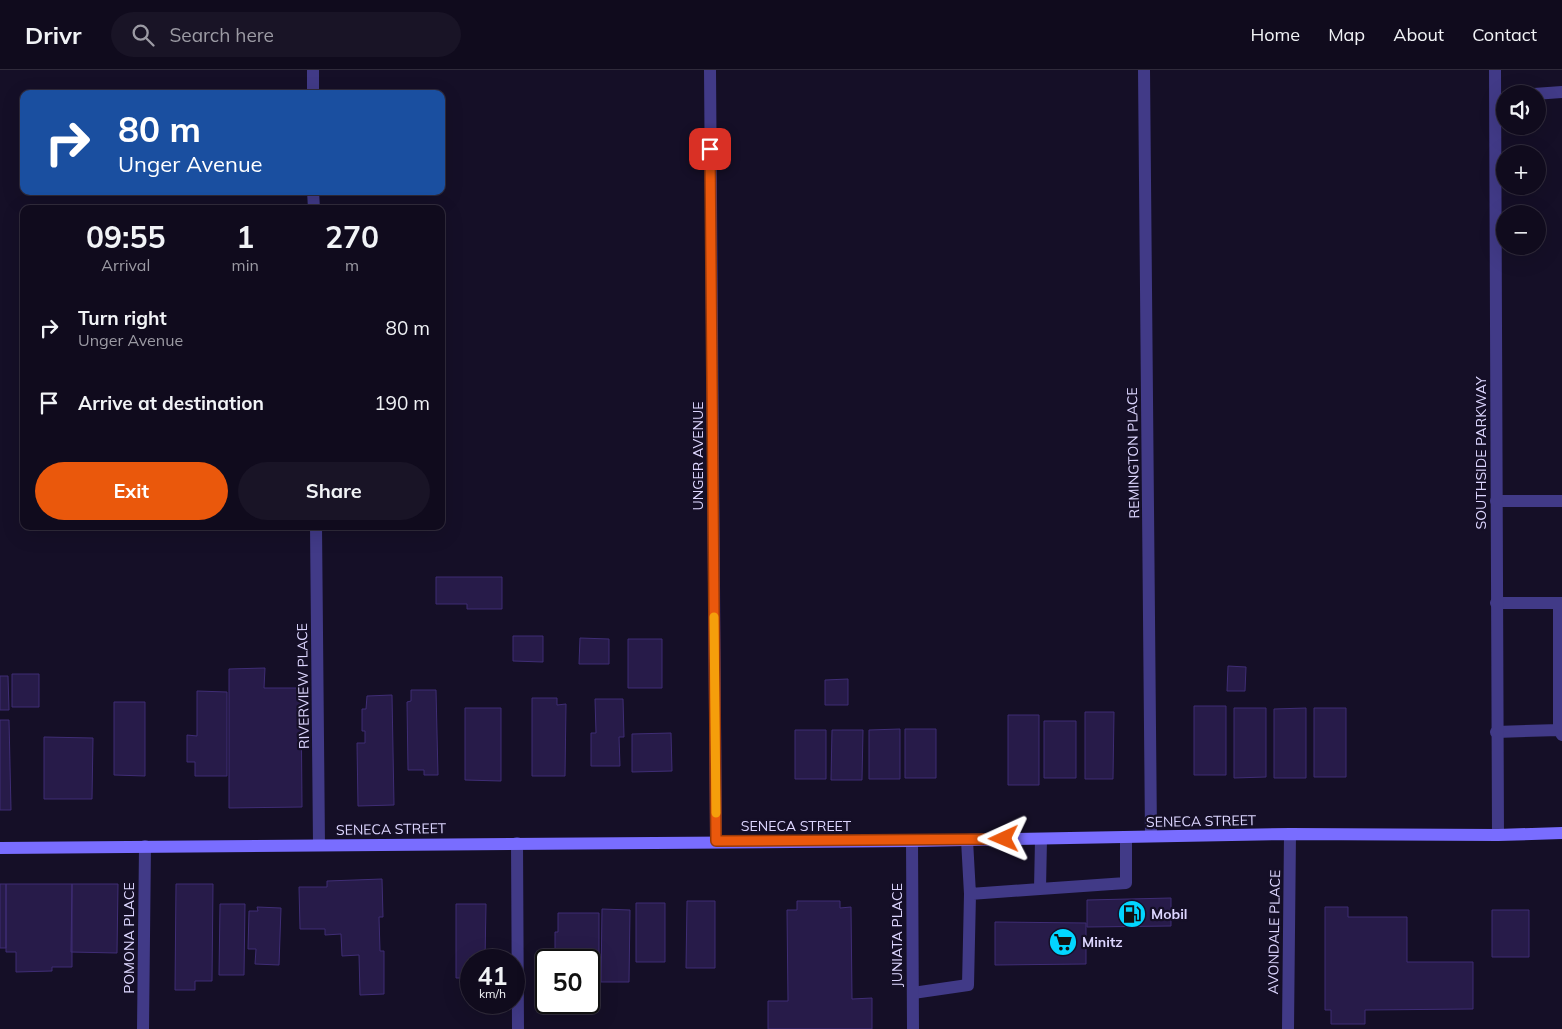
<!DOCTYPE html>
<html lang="en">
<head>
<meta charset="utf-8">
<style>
  :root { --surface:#100b1d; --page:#191426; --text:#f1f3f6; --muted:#9c9ba4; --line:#302b3b; --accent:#ea580c }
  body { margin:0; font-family:Mulish,sans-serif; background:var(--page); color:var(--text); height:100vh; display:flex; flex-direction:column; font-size:19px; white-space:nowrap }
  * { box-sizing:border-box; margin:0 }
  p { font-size:16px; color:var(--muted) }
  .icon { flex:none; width:28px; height:28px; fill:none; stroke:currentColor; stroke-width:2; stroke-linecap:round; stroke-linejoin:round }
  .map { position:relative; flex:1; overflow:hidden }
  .drawer { position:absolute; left:20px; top:135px; width:425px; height:325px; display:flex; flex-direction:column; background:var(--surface); border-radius:10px; box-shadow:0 5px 20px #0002,0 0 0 1px var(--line) }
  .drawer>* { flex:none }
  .guide { position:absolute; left:20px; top:20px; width:425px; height:105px; border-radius:10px; box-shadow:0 5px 20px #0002,0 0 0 1px var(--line); background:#1a4fa0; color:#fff; overflow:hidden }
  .tools { position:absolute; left:1496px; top:15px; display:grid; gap:10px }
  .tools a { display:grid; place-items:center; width:50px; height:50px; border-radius:50%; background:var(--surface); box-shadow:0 5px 20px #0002,0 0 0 1px var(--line); font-size:25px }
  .speed { position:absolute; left:460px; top:879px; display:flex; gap:10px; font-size:25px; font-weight:700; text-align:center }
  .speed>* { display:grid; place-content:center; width:65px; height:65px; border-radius:50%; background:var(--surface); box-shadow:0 5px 20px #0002,0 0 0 1px var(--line); line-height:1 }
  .speed small { font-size:12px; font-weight:400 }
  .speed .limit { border:2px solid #111; border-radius:8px; background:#fff; color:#111 }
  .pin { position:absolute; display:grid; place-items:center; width:42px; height:42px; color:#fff; margin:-21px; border-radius:10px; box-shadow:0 2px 8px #0006 }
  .me { position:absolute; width:55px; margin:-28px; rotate:269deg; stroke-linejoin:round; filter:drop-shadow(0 0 4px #0008) }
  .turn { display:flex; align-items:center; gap:18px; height:105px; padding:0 15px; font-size:22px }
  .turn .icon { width:65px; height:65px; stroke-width:2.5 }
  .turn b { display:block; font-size:35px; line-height:42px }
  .eta { display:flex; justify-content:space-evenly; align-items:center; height:85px; text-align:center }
  .eta b { font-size:30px; font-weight:700; line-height:35px }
  .button { display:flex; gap:10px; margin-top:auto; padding:10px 15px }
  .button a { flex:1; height:58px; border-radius:30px; background:var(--accent); color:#fff; font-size:20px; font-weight:700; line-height:58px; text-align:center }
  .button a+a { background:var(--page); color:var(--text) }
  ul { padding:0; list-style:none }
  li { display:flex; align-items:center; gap:15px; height:75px; padding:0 15px }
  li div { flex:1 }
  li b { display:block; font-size:19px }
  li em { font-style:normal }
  header { display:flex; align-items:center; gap:30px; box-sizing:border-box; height:70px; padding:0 25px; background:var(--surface); border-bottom:1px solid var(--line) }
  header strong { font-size:24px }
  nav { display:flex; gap:28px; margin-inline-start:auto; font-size:18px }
  .search { width:350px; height:45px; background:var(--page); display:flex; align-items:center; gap:12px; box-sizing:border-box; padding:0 18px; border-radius:28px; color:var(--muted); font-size:19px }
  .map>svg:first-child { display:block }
  .building { fill:#271b49; stroke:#3f2d75 }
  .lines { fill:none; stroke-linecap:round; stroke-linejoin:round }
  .service { stroke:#413a87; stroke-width:12 }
  .minor { stroke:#413a87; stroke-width:12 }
  .secondary { stroke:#796dff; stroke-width:12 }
  .route-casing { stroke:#983908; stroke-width:12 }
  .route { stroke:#ea580c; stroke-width:9 }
  .slow { stroke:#f59e0b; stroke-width:9 }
  .labels { text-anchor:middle; stroke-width:4.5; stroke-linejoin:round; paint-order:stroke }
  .street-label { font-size:14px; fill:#ddd6ff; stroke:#150f27 }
  .poi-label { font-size:14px; font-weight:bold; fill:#ddd6ff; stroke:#150f27; text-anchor:start }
</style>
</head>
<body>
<header>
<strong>Drivr</strong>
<div class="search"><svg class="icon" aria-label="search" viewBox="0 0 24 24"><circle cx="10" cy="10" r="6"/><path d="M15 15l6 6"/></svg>Search here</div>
<nav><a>Home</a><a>Map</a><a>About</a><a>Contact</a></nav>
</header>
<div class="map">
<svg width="1562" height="959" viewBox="0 0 1562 959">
  <rect width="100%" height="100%" fill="#150f27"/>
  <path class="building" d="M 436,507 L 502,507 L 502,539 L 467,539 L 467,534 L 436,534 Z
    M 513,566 L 543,566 L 543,592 L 513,591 Z
    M 580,568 L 609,569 L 609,594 L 579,594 Z
    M 628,569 L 662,569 L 662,618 L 628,618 Z
    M 1228,596 L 1246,597 L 1245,621 L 1227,621 Z
    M 265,598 L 264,618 L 301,618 L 302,737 L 229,738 L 229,599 Z
    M 12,604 L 39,604 L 39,637 L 12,637 Z
    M 0,606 L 8,606 L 9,640 L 0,640 Z
    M 848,609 L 848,635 L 825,635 L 825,610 Z
    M 411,620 L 436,620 L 438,705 L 424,705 L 424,700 L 408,700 L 407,632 L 411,631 Z
    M 197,621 L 227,622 L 227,706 L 195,706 L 195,692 L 187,692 L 187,665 L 197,666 Z
    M 392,625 L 394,735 L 358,736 L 357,673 L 365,673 L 365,661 L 362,661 L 362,639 L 366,639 L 367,626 Z
    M 532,628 L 557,628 L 557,635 L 566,634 L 565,706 L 532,706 Z
    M 595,629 L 623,629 L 624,667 L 619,667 L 620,696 L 591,696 L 591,663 L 596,663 Z
    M 114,632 L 145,632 L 145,706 L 114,705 Z
    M 1194,636 L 1226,636 L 1226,705 L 1194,705 Z
    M 465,638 L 501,638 L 501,711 L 465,710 Z
    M 1234,638 L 1266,638 L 1266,707 L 1234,708 Z
    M 1306,638 L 1306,708 L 1274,708 L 1274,639 Z
    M 1314,638 L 1346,638 L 1346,707 L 1314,707 Z
    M 1085,642 L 1114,642 L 1113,709 L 1085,709 Z
    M 1008,645 L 1039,645 L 1039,715 L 1008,715 Z
    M 0,650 L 9,650 L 11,740 L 0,740 Z
    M 1044,651 L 1076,651 L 1076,708 L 1044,708 Z
    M 900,659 L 900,709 L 869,709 L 869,660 Z
    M 905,659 L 936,659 L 936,708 L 905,708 Z
    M 795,660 L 826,660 L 826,709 L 795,709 Z
    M 832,660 L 863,660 L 862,710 L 831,710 Z
    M 671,663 L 672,701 L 632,702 L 632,664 Z
    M 44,667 L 93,668 L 92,729 L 44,729 Z
    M 382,809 L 383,847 L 379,847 L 380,881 L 384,881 L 384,924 L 360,925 L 359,885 L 342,886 L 341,864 L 325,865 L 325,859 L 300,859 L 299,817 L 327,817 L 327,811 Z
    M 0,814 L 6,814 L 6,878 L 0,878 Z
    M 6,814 L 72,814 L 72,897 L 52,897 L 52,901 L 16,902 L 16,882 L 6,882 Z
    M 72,814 L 118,814 L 117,883 L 71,882 Z
    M 176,814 L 213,814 L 212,911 L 195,911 L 195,920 L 175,920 Z
    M 1171,828 L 1171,856 L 1087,857 L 1087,830 Z
    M 687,831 L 715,831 L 715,898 L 686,898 Z
    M 797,831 L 840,831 L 840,838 L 851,837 L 852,929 L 872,928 L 872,959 L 768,959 L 768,931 L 788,931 L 787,840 L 797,840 Z
    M 636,833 L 665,833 L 665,892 L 636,892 Z
    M 220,834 L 245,834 L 244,905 L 219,905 Z
    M 456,834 L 486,834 L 485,890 L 471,890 L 471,908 L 456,908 Z
    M 257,837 L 281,838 L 279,895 L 255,894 L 256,879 L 248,879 L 249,841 L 258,841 Z
    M 1325,837 L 1348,837 L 1348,847 L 1407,847 L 1407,892 L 1473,892 L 1473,939 L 1365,940 L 1365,954 L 1331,954 L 1331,940 L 1325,940 Z
    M 602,839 L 630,840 L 629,912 L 601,912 Z
    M 1492,840 L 1529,840 L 1529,887 L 1492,887 Z
    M 558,843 L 599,843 L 599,904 L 589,904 L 589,890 L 555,890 L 555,862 L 558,862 Z
    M 995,852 L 1086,853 L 1086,894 L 995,895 Z"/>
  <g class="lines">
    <path class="service" d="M 1534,24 L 1562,22
      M 1496,431 L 1562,431
      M 1496,533 L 1562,533
      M 1559,533 L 1559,660 L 1562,665
      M 1496,662 L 1559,660
      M 967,770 L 970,824
      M 1040,819 L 1126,813 L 1126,767
      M 913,923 L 968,915 L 970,824 L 1040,819 L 1041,769"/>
    <path class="minor" d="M 313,0 L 313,24
      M 710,0 L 716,771
      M 1144,0 L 1151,766
      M 1495,0 L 1498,765
      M 313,121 L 314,139
      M 316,456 L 319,775
      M 912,771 L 913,959
      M 517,773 L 518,959
      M 143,959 L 145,776
      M 1288,959 L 1290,764"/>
    <path class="secondary" d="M 0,778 L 912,771 L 1290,764 L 1498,765 L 1562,763"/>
  </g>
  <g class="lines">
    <defs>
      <path id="route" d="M 710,79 L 716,771 L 1004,769"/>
    </defs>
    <use href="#route" class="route-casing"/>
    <use href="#route" class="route"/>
    <path class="slow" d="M 714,547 L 716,743"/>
  </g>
  <defs>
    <symbol id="fuel-disc" viewBox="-11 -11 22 22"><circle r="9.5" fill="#02d6ff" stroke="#150f27"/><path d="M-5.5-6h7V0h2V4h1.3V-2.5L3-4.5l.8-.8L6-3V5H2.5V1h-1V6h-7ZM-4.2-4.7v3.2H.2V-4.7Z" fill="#111"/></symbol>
    <symbol id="supermarket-disc" viewBox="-11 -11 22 22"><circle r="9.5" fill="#02d6ff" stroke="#150f27"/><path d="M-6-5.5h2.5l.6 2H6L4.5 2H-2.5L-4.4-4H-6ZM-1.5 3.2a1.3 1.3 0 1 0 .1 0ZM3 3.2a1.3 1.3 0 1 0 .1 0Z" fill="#111"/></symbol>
  </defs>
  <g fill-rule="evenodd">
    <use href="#fuel-disc" x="1116" y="828" width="32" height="32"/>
    <use href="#supermarket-disc" x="1047" y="856" width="32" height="32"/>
  </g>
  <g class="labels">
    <g class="street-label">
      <text transform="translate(1133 383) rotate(-91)" y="5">REMINGTON PLACE</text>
      <text transform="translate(1481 383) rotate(-90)" y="5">SOUTHSIDE PARKWAY</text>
      <text transform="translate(698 386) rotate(-90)" y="5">UNGER AVENUE</text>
      <text transform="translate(303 616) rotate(-91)" y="5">RIVERVIEW PLACE</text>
      <text transform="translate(1201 751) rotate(-1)" y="5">SENECA STREET</text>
      <text x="796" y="761">SENECA STREET</text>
      <text transform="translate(391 759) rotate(-1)" y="5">SENECA STREET</text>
      <text transform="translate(1274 862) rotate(-89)" y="5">AVONDALE PLACE</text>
      <text transform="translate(897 865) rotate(-90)" y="5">JUNIATA PLACE</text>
      <text transform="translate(129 868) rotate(-90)" y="5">POMONA PLACE</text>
    </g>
    <g class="poi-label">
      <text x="1151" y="849">Mobil</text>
      <text x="1082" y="877">Minitz</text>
    </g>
  </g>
</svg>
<div class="tools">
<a><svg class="icon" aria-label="sound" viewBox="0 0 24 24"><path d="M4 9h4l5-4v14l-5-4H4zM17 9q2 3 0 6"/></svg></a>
<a>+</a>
<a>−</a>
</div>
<div class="speed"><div>41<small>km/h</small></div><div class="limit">50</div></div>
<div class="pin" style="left:710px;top:79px;background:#d93025"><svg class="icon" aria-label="arrive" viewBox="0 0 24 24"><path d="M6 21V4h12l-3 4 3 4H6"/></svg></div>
<svg class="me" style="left:1004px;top:769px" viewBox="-20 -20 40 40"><path d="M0-17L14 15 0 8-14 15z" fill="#ea580c" stroke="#fff" stroke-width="4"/></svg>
<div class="guide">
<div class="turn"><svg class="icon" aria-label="right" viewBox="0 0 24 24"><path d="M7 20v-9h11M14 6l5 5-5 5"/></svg><div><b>80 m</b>Unger Avenue</div></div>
</div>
<section class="drawer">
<div class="eta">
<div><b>09:55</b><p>Arrival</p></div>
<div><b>1</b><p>min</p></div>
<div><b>270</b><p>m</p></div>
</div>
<ul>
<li><svg class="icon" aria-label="right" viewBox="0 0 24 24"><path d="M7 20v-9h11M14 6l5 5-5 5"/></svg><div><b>Turn right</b><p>Unger Avenue</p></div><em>80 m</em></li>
<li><svg class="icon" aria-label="arrive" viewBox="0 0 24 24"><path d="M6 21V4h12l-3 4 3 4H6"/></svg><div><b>Arrive at destination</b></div><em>190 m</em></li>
</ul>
<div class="button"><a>Exit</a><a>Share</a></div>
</section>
</div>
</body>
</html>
